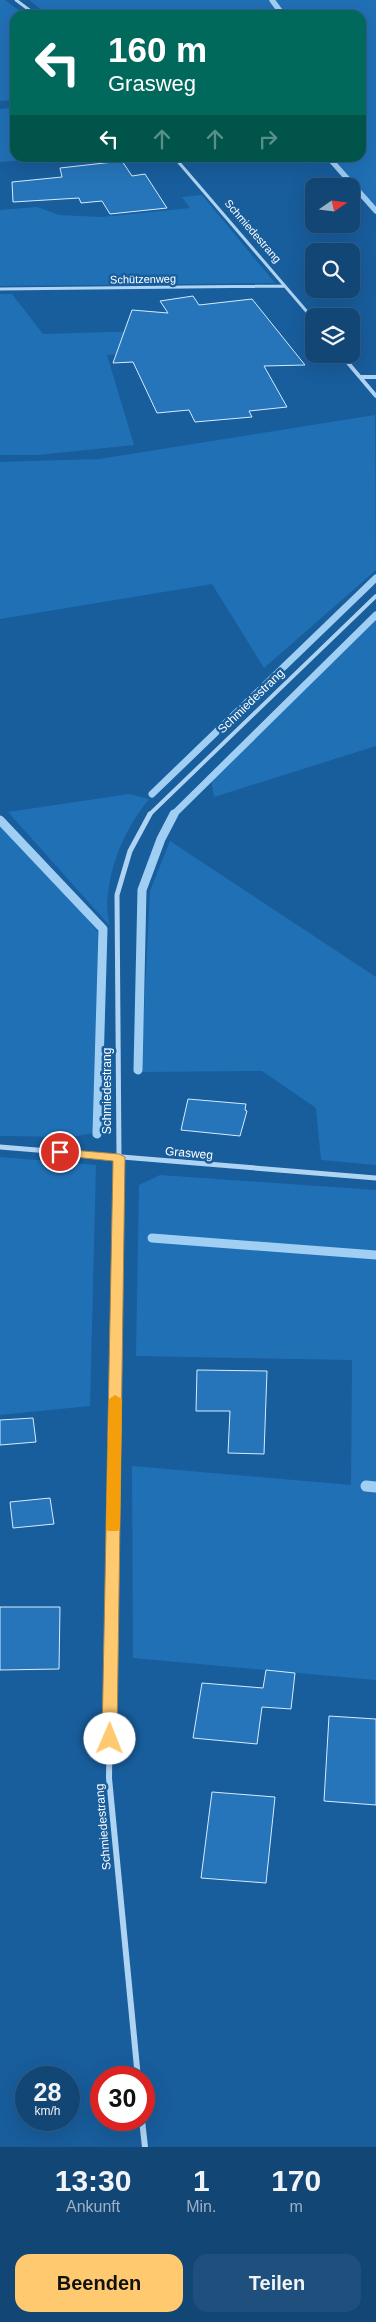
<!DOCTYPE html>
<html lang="de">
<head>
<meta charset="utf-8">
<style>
  :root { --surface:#124675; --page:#1f507d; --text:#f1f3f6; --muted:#9cb1c5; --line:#315e87; --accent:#ffc970 }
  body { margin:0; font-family:Helvetica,sans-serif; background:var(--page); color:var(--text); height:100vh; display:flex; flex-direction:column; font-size:19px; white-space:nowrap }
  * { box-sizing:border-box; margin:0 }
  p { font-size:16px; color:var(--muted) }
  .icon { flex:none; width:28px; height:28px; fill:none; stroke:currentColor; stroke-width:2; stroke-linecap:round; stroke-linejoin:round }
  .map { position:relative; height:2147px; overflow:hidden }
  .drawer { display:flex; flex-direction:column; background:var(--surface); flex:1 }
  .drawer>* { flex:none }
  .hud { position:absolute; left:10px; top:10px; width:356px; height:152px; border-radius:15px; box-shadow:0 5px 20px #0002,0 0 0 1px var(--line); background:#00695c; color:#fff; overflow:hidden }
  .needle { width:32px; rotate:76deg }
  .fabs { position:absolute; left:305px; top:178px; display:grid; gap:10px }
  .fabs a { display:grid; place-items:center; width:55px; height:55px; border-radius:10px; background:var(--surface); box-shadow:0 5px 20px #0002,0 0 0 1px var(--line); font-size:25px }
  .speed { position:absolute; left:15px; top:2066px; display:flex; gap:10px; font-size:25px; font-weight:700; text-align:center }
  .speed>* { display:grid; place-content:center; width:65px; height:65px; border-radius:50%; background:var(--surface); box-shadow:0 5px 20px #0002,0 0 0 1px var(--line); line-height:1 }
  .speed small { font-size:12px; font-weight:400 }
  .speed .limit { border:8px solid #d22; background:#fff; color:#111 }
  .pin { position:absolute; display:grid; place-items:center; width:42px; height:42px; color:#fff; margin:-21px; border:2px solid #fff; border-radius:50%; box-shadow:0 1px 5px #0007 }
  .me { position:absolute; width:55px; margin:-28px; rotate:1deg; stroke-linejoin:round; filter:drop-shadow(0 0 4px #0008) }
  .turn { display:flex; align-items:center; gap:18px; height:105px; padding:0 15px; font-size:22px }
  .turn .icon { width:65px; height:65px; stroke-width:2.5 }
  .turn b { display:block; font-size:35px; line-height:42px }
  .lanes { display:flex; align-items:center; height:48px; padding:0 15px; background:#0003; justify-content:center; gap:25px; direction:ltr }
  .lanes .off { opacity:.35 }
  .eta { display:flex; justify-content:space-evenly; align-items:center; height:85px; text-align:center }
  .eta b { font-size:30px; font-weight:600; line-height:35px }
  .action { display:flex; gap:10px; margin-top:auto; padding:10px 15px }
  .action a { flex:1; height:58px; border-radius:15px; background:var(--accent); color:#111; font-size:20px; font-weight:600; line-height:58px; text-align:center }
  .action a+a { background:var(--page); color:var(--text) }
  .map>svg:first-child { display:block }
  .green { fill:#2070b6 }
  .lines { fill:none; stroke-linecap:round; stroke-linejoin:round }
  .stream-far3 { stroke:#a1cff4; stroke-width:5.5 }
  .stream-far2 { stroke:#a1cff4; stroke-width:7 }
  .stream-far1 { stroke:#a1cff4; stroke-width:9 }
  .stream { stroke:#a1cff4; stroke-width:11 }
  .building { fill:#2675ba; stroke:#d6ebfc }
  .minor-far3 { stroke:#afd3f2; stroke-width:3 }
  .minor-far2 { stroke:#afd3f2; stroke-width:4 }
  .minor-far1 { stroke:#afd3f2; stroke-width:5 }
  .minor { stroke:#afd3f2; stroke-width:6 }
  .route { fill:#ffc970; stroke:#a68349 }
  .slow { fill:#f59e0b }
  .labels { text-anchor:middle; stroke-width:5; stroke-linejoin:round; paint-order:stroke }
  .far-street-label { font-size:11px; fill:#fff; stroke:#185d9c }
  .street-label { font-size:12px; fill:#fff; stroke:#185d9c }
</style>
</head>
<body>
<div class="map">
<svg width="376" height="2147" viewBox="0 0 376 2147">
  <rect width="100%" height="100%" fill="#185d9c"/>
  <path class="green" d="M 0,0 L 5,0 L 25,15 L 15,15 L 15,100 L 0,101 Z
    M 29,0 L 376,0 L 376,208 L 330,158 L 361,158 L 361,15 L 48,15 Z
    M 15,107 L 15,158 L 43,159 L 0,162 L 0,109 Z
    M 202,195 L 275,283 L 0,286 L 0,210 L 37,207 L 59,215 L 102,217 L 190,208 L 182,197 Z
    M 0,294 L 12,294 L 43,334 L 142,331 L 144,353 L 107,355 L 134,445 L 38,455 L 0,455 Z
    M 375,415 L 376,570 L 264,668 L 212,584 L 0,619 L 0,462 L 99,459 Z
    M 376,619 L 376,746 L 214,797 L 211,780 Z
    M 129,794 L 149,799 C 127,826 112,859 108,894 C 106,904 108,915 109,925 L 8,812 Z
    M 0,825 L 74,902 L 98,932 L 94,1133 L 71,1137 L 0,1136 Z
    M 170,841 L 376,977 L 376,1165 L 321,1160 L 316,1108 L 262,1071 L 141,1072 L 150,891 Z
    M 0,1157 L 96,1165 L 90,1406 L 0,1415 Z
    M 160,1175 L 376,1190 L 376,1680 L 133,1658 L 132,1466 L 351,1485 L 352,1360 L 136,1356 L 139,1185 Z"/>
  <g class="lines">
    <path class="stream-far3" d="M 272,0 L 283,15
      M 329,158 L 376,211"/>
    <path class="stream-far2" d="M 152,794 L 376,578
      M 173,815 L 376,615"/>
    <path class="stream-far1" d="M 0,820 L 103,929 L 97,1134
      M 138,1070 L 142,890 L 161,839 L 174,814
      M 152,1238 L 376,1255"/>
    <path class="stream" d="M 366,1486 L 376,1487"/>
  </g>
  <path class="building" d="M 122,161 L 132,176 L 145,174 L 167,208 L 110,214 L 102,201 L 81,203 L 79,198 L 13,202 L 12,182 L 62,177 L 60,168 Z
    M 193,296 L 199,305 L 252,299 L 305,365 L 264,366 L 287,407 L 249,411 L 252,417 L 195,422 L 189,410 L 157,413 L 133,362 L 113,363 L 132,310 L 168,313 L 160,301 Z
    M 188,1099 L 246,1104 L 245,1110 L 247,1111 L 240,1136 L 181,1130 Z
    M 197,1370 L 267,1371 L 264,1454 L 228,1453 L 230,1411 L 196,1411 Z
    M 33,1418 L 36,1442 L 0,1445 L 0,1420 Z
    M 50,1498 L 54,1524 L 13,1528 L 10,1502 Z
    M 0,1607 L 60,1607 L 59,1669 L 0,1670 Z
    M 266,1670 L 295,1673 L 291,1709 L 262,1707 L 257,1744 L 193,1738 L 202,1683 L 263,1688 Z
    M 329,1716 L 376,1719 L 376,1805 L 324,1801 Z
    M 212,1792 L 275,1797 L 266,1883 L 201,1878 Z"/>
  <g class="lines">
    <path class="minor-far3" d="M 16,0 L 36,15
      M 175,158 L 314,320
      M 0,289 L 285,286
      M 341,354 L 344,358"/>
    <path class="minor-far2" d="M 343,357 L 376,396
      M 360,377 L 376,377
      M 149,815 L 376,596"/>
    <path class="minor-far1" d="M 0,1147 L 376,1178
      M 115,1400 L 119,1157 L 117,895 L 130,851 L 150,814"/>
    <path class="minor" d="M 115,1398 L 109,1778 L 138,2078
      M 142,2120 L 145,2147"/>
  </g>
  <path class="route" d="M 60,1149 L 119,1154 L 125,1157 L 117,1739 L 115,1743 L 110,1745 L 105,1743 L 102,1739 L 113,1161 L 55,1155 L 54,1152 L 55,1150 Z"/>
  <path class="slow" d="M 115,1395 L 122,1399 L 120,1528 L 118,1531 L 108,1531 L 106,1528 L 109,1399 Z"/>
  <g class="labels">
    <g class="far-street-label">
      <text transform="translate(253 231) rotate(49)" y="4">Schmiedestrang</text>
      <text transform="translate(143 279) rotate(-1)" y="4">Schützenweg</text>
    </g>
    <g class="street-label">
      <text transform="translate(251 701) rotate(-44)" y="4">Schmiedestrang</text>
      <text transform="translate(107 1091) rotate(-90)" y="4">Schmiedestrang</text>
      <text transform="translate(189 1153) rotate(5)" y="4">Grasweg</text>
      <text transform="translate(103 1827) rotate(-95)" y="4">Schmiedestrang</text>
    </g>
  </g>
</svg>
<div class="fabs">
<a><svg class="needle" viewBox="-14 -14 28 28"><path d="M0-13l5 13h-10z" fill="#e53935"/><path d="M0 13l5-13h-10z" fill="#9cb1c5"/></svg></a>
<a><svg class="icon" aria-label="search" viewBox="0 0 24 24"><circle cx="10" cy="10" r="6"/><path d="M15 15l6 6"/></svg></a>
<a><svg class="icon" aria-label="layers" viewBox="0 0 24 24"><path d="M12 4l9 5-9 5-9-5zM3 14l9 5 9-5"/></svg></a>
</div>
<div class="speed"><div>28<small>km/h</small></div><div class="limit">30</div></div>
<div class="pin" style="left:60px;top:1152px;background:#d93025"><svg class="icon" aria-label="arrive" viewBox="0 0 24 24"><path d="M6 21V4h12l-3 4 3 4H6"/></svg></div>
<svg class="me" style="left:110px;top:1739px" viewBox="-20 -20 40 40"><circle r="19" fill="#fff"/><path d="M0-13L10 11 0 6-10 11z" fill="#ffc970"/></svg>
<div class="hud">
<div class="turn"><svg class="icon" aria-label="left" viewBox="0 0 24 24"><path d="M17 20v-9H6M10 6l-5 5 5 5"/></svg><div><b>160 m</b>Grasweg</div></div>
<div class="lanes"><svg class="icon" aria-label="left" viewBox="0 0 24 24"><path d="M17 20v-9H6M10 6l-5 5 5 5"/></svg><svg class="icon off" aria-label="ahead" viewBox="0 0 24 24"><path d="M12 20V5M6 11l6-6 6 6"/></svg><svg class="icon off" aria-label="ahead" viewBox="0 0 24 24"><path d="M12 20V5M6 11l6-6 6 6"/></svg><svg class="icon off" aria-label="right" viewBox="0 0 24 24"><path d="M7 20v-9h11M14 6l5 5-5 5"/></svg></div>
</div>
</div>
<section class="drawer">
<div class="eta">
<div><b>13:30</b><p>Ankunft</p></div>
<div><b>1</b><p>Min.</p></div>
<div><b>170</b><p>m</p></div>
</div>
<div class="action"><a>Beenden</a><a>Teilen</a></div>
</section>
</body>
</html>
